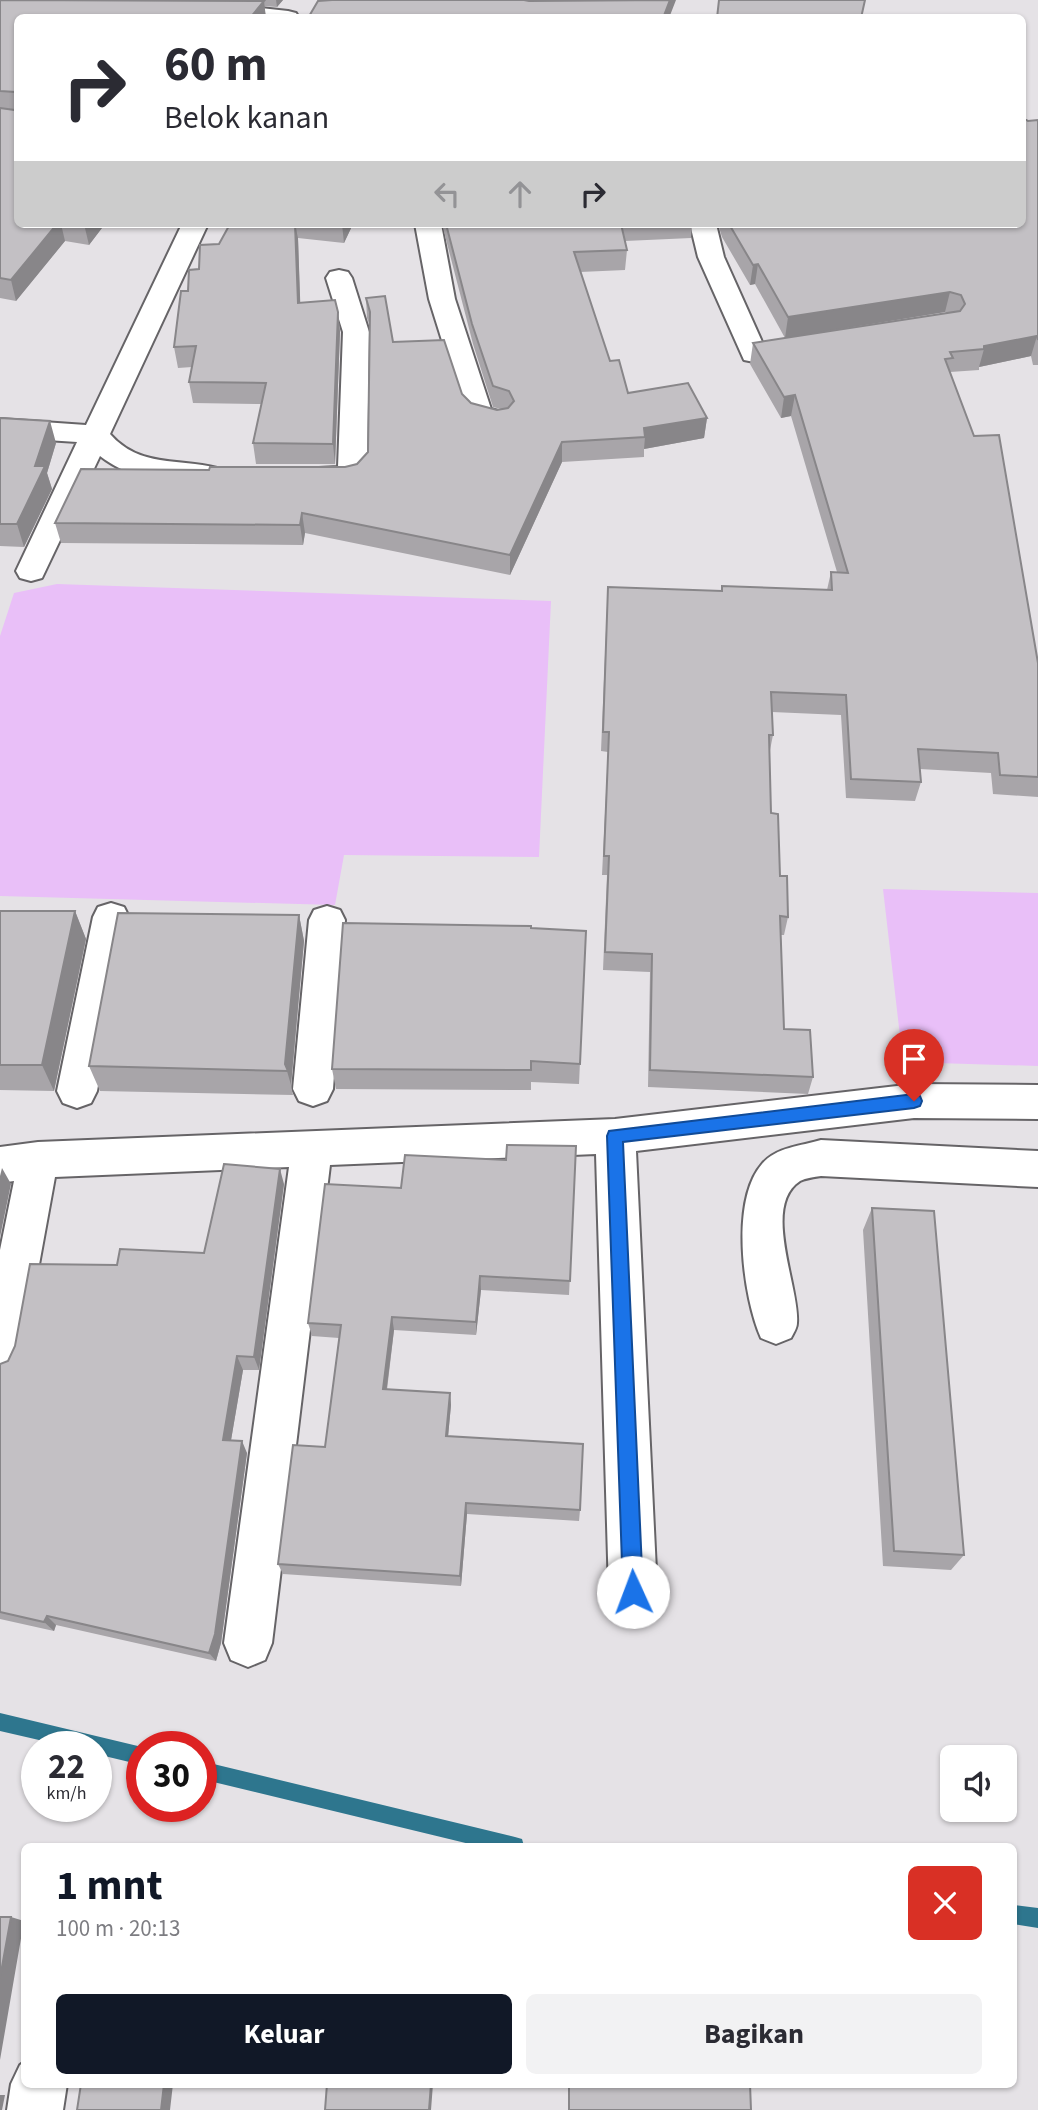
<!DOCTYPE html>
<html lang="id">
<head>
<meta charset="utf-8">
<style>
  :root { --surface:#fff; --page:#f2f2f3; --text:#2b2b33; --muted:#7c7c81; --accent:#111827 }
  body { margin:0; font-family:"Source Sans 3",sans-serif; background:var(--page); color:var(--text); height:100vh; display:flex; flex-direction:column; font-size:26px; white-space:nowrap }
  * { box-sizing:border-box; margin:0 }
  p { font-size:23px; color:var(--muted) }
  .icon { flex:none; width:38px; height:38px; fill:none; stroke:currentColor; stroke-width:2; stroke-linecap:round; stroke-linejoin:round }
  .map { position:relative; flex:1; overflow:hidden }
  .panel { position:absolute; left:21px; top:1843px; width:996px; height:245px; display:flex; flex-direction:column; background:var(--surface); border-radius:10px; box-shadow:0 2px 5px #0004 }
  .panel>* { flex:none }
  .banner { position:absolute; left:14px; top:14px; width:1012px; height:214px; border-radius:10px; box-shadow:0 2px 5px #0004; background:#fff; color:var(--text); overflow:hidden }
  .tools { position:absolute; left:940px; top:1745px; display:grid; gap:14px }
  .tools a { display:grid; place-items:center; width:77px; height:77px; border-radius:10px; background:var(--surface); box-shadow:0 2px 5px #0004; font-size:35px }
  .speed { position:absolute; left:21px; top:1731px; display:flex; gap:14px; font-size:35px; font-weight:700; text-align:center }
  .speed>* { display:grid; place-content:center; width:91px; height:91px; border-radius:50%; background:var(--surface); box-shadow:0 2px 5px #0004; line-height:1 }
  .speed small { font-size:18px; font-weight:400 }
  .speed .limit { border:10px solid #d22; background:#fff; color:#111 }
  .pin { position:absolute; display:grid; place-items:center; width:60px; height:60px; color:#fff; margin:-72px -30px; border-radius:50% 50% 50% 0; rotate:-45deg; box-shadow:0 0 7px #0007 }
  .pin .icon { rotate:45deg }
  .me { position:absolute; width:77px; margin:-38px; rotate:358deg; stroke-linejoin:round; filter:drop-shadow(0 0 5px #0008) }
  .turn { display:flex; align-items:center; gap:24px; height:147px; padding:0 35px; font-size:32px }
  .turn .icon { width:91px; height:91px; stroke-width:2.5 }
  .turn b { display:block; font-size:49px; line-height:60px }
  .lanes { display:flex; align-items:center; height:66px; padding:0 35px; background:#0003; justify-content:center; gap:35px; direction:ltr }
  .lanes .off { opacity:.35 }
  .round { display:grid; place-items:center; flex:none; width:74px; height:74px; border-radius:10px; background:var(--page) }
  .summary { display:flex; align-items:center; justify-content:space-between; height:119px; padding:0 35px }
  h1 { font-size:42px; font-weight:700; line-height:52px; color:var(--accent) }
  .action { display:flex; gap:14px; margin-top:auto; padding:14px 35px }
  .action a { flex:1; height:80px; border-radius:10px; background:var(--accent); color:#fff; font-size:28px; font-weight:700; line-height:80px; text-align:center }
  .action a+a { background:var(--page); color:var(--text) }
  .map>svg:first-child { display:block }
  .green { fill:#e9bff8 }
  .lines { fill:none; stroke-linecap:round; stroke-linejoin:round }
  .stream { fill:#2e768e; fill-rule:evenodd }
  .minor-casing { stroke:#666467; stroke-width:4 }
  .minor { fill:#fff; fill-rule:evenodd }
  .wall { fill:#a8a5a9 }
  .shaded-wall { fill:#888689 }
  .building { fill:#c3c0c4; stroke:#888689; stroke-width:2 }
  .route { fill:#1a73e8; stroke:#114b97; stroke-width:2 }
</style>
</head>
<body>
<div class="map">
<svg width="1038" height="2110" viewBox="0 0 1038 2110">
  <rect width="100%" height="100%" fill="#e5e2e6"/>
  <path class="green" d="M 57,584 L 551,601 L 539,857 L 344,855 L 335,905 L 0,896 L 0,636 L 14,593 Z
    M 883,889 L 1038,893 L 1038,1066 L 903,1062 Z"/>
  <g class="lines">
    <path class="stream" d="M 0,1713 L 142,1747 L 142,1765 L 96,1754 L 96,1746 L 65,1746 L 0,1731 Z
      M 201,1761 L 515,1837 L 522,1839 L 524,1846 L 478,1846 L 201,1779 Z
      M 1013,1905 L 1038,1908 L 1038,1928 L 1013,1924 Z"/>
    <defs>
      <path id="minor" d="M 124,0 L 190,0 L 288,11 L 296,13 L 299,18 L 229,18 L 135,6 L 127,5 Z
        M 182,224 L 208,224 L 110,434 C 140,468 178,458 217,468 L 222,475 L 217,482 C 181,491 129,479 100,456 L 42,578 L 31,581 L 20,578 L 16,571 L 77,442 L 0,437 L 0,419 L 86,425 Z
        M 415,224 L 441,224 L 455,299 L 491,409 L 508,414 L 512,420 L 508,426 C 495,430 473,426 465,414 L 429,299 Z
        M 690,224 L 716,224 L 724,257 L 763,344 L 800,339 L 810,341 L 814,347 L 810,353 L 754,362 L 744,360 L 698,257 Z
        M 339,270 L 348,272 L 352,278 L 369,332 L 367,472 C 354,491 320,488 300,483 L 295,476 L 300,469 L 338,467 L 343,332 L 326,278 L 330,272 Z
        M 111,903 L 124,907 L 129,917 L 97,1091 L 91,1103 L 77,1108 L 63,1103 L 57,1091 L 93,917 L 98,907 Z
        M 327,906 L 340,910 L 345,920 L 333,1089 L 327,1101 L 313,1106 L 299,1101 L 293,1089 L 309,920 L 314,910 Z
        M 914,1084 L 1038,1085 L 1038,1119 L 914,1118 L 636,1151 L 657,1592 L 650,1609 L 633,1616 L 616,1609 L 609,1592 L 596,1154 L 330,1165 L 272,1643 L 265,1660 L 248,1667 L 231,1660 L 224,1643 L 289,1167 L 55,1177 L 22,1358 L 15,1373 L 0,1379 L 0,1250 L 14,1181 L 0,1183 L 0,1147 L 38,1142 L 615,1119 Z
        M 821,1140 L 1038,1151 L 1038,1187 L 821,1176 C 814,1177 806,1178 800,1181 C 761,1206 800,1288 797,1323 C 797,1328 793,1334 791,1338 L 776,1344 L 761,1338 C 743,1297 730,1201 762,1164 C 776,1147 801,1146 821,1140 Z
        M 24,2062 L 24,2084 L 67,2084 L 63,2110 L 7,2110 L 11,2084 L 20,2065 Z"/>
    </defs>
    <use href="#minor" class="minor-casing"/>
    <use href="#minor" class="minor"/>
  </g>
  <path class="wall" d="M 0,0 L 283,0 L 277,7 L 264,6 L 266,18 L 18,18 L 18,224 L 105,224 L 89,245 L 65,241 L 16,301 L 0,298 Z
    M 1025,119 L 1028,121 L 1038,120 L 1038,365 L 1033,365 L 1031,356 L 979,367 L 979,370 L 950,372 L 1038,663 L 1038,797 L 993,794 L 991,773 L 920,769 L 921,782 L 915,801 L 846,798 L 841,715 L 772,712 L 773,735 L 769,755 L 771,813 L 780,876 L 788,917 L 784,935 L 781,935 L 784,1029 L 813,1077 L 808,1094 L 648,1087 L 650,972 L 603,970 L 607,875 L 602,875 L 608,752 L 601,751 L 607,607 L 721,591 L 722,586 L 827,590 L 831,572 L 837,572 L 791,416 L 781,418 L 750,364 L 753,343 L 947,313 L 945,312 L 785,338 L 755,284 L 750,285 L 722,237 L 718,224 L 1022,224 Z
    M 230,224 L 353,224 L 344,243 L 298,238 L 300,303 L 338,312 L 340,332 L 335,464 L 256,464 L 253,443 L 262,404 L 193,403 L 189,382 L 192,367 L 178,368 L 174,347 L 188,291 L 199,269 L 219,244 Z
    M 442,224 L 692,224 L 691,238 L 625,241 L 627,250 L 625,270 L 580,272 L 610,361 L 628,393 L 707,418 L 704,438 L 644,449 L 644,457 L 562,462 L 510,575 L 305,533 L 303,545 L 61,543 L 55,523 L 209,470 L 345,467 L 357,464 L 368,452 L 370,326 L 367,318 L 366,298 L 393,342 L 462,394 L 471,403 L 497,410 L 501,409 L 493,407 L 473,344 Z
    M 0,418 L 56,443 L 47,473 L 52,489 L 24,547 L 0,546 Z
    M 0,911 L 75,911 L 86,939 L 54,1091 L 0,1090 Z
    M 299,915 L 304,941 L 291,1085 L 293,1095 L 100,1091 L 89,1066 Z
    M 531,928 L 586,931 L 579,1084 L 531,1082 L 531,1090 L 336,1089 L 332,1069 Z
    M 576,1146 L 569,1295 L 481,1290 L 476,1335 L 394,1330 L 387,1390 L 450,1393 L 451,1405 L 448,1436 L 580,1510 L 579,1521 L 467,1514 L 461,1586 L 283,1574 L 278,1564 L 325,1447 L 339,1338 L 312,1336 L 308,1323 L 401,1188 L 506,1160 Z
    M 284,1184 L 259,1370 L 243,1370 L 231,1440 L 247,1453 L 221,1643 L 216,1661 L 56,1625 L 54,1631 L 0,1619 L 0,1364 L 8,1361 L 117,1265 L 204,1253 Z
    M 872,1208 L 964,1555 L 951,1570 L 883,1566 L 863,1230 Z
    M 568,2084 L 750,2084 L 751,2110 L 568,2110 Z"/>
  <path class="shaded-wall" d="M 276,0 L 283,0 L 277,7 Z
    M 670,0 L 676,0 L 669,18 L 663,18 Z
    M 264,1 L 266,18 L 250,18 Z
    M 57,224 L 61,224 L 65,241 L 16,301 L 11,280 Z
    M 84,224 L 105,224 L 89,245 Z
    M 295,224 L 298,238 L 301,324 L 298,303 Z
    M 342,224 L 353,224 L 344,243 Z
    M 758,264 L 755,284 L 750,285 L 753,265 Z
    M 950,292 L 945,312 L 785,338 L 788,317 Z
    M 338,312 L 340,332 L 335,464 L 333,444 Z
    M 1037,336 L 1031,356 L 979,367 L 984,349 L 984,346 Z
    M 795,395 L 791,416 L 781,418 L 784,397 Z
    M 707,418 L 704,438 L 644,449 L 645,437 L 644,428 Z
    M 50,421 L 56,443 L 47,473 L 52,489 L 24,547 L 17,524 Z
    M 562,442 L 562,462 L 510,575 L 510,555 Z
    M 302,513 L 305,533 L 303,545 L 300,525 Z
    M 75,911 L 86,939 L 54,1091 L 42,1065 Z
    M 299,915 L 304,941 L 291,1085 L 285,1064 Z
    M 2,1168 L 11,1184 L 0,1237 L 0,1176 Z
    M 280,1169 L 284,1184 L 259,1370 L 254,1357 Z
    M 480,1276 L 481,1290 L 476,1335 L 476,1322 Z
    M 392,1317 L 394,1330 L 385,1402 L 383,1389 Z
    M 237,1356 L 243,1370 L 229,1452 L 223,1440 Z
    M 450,1393 L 451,1405 L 447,1448 L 446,1436 Z
    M 242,1441 L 247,1453 L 221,1643 L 216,1661 L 209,1653 Z
    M 466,1503 L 467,1514 L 461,1586 L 460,1576 Z
    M 47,1616 L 56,1625 L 54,1631 L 44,1622 Z
    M 11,1917 L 24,1921 L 0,2060 L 0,1978 Z
    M 164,2084 L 173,2084 L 170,2110 L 161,2110 Z
    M 431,2084 L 433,2084 L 431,2110 L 429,2110 Z
    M 0,2095 L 5,2095 L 2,2110 L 0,2110 Z"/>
  <path class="building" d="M 0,0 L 264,1 L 250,18 L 18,18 L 18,224 L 57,224 L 11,280 L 0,278 L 0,108 L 15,110 L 15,92 L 0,91 Z
    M 332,0 L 524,0 L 529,1 L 670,0 L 663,18 L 308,18 L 318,1 Z
    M 719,0 L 865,0 L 861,18 L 717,18 Z
    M 1022,111 L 1025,111 L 1025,119 L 1028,121 L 1038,120 L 1038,340 L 1037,336 L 984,346 L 984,349 L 950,352 L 953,358 L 945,359 L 974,436 L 999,435 L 1038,663 L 1038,777 L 1000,775 L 998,753 L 918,749 L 921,782 L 851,779 L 846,695 L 771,692 L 773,735 L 769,735 L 771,813 L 778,814 L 780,876 L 787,876 L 788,917 L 780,916 L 784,1029 L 810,1030 L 813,1077 L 650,1070 L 652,954 L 605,952 L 609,856 L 604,856 L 609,732 L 603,732 L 608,587 L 722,591 L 722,586 L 832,590 L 831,572 L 848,573 L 795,395 L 784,397 L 753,343 L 960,311 L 965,304 L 961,295 L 950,292 L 788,317 L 758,264 L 753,265 L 729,224 L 1022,224 Z
    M 230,224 L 295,224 L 298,303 L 335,300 L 338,312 L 333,444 L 253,443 L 266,383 L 189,382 L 196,346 L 174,347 L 181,291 L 188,291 L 189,270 L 199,269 L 200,245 L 219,244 Z
    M 446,224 L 621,224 L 627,250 L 574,252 L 610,361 L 619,360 L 628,393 L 688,383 L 707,418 L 644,428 L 645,437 L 562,442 L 510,555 L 302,513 L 300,525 L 55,523 L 81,469 L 209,470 L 210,467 L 345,467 L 357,464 L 368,452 L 370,312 L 366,298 L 385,296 L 393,342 L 444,340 L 462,394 L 471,403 L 497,410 L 508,408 L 514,401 L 509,391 L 493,386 L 472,324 Z
    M 0,418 L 50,421 L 35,466 L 45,466 L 17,524 L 0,524 Z
    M 0,911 L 75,911 L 42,1065 L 0,1065 Z
    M 118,913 L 299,915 L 285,1064 L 288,1071 L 89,1066 Z
    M 343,923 L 531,926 L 531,928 L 586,931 L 580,1064 L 531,1061 L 531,1070 L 332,1069 Z
    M 507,1145 L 576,1146 L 570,1281 L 480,1276 L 476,1322 L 392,1317 L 383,1389 L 450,1393 L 446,1436 L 583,1444 L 580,1510 L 466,1503 L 460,1576 L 278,1564 L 293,1445 L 325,1447 L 341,1325 L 308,1323 L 325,1184 L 401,1188 L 405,1155 L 506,1160 Z
    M 224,1164 L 280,1169 L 254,1357 L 237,1356 L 223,1440 L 242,1441 L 215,1634 L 209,1653 L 47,1616 L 44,1622 L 0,1612 L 0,1364 L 8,1361 L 15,1346 L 30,1264 L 117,1265 L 120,1249 L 204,1253 Z
    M 872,1208 L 934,1211 L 964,1555 L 894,1551 Z
    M 0,1917 L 11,1917 L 0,1978 Z
    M 81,2084 L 164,2084 L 161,2110 L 77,2110 Z
    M 327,2084 L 431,2084 L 429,2110 L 325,2110 Z
    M 569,2084 L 750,2084 L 751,2110 L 569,2110 Z"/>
  <path class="route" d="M 914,1094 L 920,1096 L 922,1101 L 920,1106 L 914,1108 L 623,1142 L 643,1592 L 640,1599 L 633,1601 L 626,1599 L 623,1592 L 607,1136 L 609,1131 Z"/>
</svg>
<div class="tools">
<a><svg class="icon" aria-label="sound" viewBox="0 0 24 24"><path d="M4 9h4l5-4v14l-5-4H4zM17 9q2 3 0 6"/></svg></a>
</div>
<div class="speed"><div>22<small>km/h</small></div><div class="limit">30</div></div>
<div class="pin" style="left:914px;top:1101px;background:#d93025"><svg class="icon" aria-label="arrive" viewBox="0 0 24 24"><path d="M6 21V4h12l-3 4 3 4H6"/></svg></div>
<svg class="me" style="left:633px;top:1592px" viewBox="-20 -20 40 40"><circle r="19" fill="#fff"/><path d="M0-13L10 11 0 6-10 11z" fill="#1a73e8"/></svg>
<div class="banner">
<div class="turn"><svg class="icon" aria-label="right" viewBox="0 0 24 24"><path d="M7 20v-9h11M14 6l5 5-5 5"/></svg><div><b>60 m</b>Belok kanan</div></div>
<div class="lanes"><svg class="icon off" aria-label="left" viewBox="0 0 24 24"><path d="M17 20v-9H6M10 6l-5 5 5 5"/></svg><svg class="icon off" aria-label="ahead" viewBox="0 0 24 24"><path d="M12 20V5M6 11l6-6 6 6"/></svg><svg class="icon" aria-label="right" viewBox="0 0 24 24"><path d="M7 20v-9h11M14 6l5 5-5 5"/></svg></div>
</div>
<section class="panel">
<div class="summary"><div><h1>1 mnt</h1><p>100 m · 20:13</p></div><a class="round" style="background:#d93025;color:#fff"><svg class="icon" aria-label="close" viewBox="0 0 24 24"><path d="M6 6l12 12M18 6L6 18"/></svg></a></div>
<div class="action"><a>Keluar</a><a>Bagikan</a></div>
</section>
</div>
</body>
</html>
